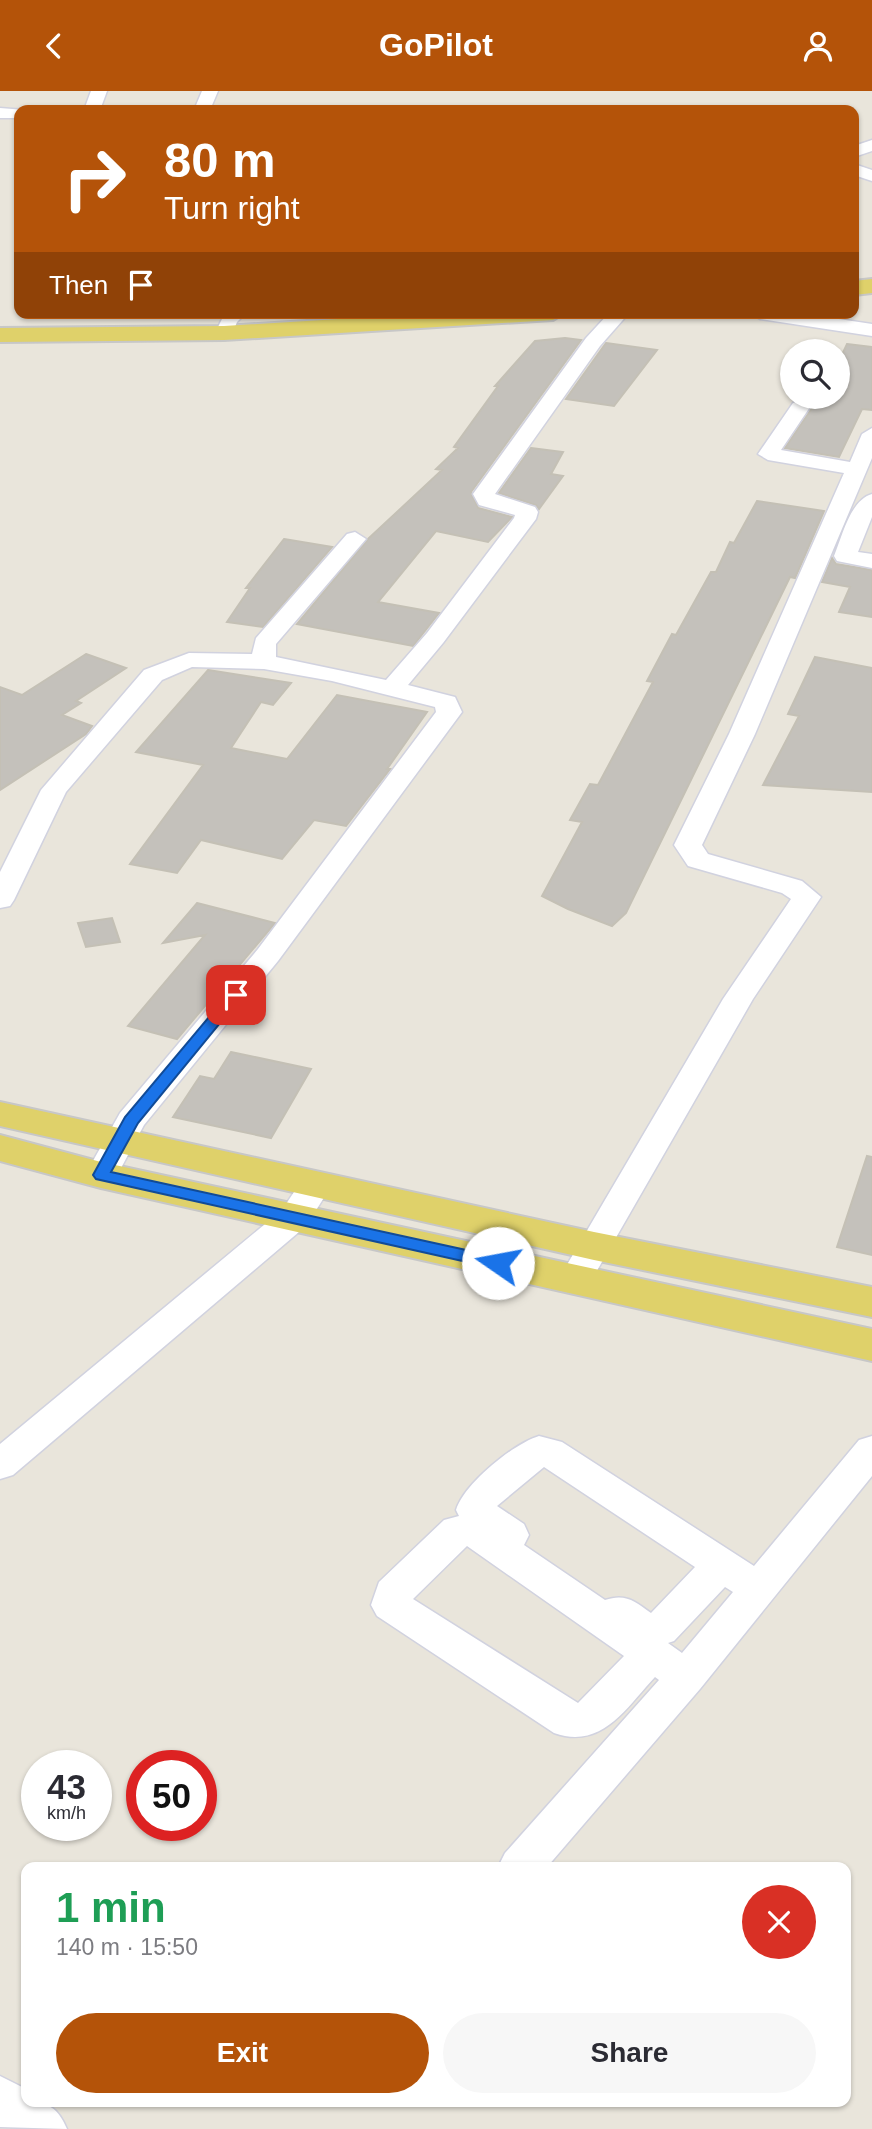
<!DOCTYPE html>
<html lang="en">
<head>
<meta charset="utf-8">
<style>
  :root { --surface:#fff; --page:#f7f7f7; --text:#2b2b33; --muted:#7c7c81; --accent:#b45309 }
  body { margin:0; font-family:Helvetica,sans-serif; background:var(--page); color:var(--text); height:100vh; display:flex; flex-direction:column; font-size:26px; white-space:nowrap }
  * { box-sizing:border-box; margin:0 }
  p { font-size:23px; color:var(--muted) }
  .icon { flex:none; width:38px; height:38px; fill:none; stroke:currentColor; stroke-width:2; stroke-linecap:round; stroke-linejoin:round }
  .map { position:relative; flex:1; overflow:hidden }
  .drawer { position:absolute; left:21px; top:1771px; width:830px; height:245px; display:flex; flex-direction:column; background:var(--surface); border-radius:14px; box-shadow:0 2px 5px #0004 }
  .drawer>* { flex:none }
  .hud { position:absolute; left:14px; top:14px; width:845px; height:214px; border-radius:14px; box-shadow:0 2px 5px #0004; background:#b45309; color:#fff; overflow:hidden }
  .controls { position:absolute; left:780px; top:248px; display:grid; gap:14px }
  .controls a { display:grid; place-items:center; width:70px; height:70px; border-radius:50%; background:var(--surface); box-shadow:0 2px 5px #0004; font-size:35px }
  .speed { position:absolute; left:21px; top:1659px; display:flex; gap:14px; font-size:35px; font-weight:700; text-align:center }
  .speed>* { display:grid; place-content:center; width:91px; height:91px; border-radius:50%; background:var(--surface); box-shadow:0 2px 5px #0004; line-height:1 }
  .speed small { font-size:18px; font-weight:400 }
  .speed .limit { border:10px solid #d22; background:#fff; color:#111 }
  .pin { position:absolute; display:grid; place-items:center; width:60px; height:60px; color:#fff; margin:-30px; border-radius:14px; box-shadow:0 4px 10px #0006 }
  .me { position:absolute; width:77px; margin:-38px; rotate:282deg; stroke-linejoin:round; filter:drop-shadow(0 0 5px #0008) }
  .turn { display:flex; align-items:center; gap:24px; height:147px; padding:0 35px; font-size:32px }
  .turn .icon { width:91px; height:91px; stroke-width:2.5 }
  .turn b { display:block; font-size:49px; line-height:60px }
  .then { display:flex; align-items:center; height:66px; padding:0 35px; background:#0003; gap:14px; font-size:26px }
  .round { display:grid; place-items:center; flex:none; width:74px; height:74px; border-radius:37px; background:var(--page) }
  .headline { display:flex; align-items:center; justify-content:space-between; height:119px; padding:0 35px }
  h1 { font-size:42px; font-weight:600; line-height:52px; color:#1e9e55 }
  .cta { display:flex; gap:14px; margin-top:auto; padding:14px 35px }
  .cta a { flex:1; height:80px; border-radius:42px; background:var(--accent); color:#fff; font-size:28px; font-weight:600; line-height:80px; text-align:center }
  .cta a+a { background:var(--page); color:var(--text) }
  header { display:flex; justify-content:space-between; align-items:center; height:91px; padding:0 35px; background:var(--accent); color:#fff; font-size:32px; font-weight:600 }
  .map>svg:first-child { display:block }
  .building { fill:#c4c1bb; stroke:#c4c0b5; stroke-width:2 }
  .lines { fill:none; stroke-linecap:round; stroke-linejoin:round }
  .minor-casing { stroke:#d1d2df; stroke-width:3 }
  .major-casing { stroke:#c7c7c7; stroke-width:4 }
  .minor { fill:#fff; fill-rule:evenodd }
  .major { fill:#dfd16a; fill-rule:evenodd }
  .route { fill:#1a73e8; stroke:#114b97; stroke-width:2 }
</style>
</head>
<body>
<header><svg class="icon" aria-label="back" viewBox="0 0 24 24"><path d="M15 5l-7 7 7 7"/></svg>GoPilot<svg class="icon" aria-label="person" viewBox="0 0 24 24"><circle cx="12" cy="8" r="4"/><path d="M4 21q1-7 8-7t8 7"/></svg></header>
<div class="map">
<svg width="872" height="2038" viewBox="0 0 872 2038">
  <rect width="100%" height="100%" fill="#e9e5db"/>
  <path class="building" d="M 565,247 L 581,249 L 471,401 L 478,417 L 512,426 L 488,451 L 436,440 L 378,511 L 439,522 L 413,555 L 297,533 L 368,448 L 442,379 L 436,378 L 458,357 L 454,356 L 498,295 L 495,295 L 535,250 Z
    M 606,252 L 657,259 L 614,315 L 566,308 Z
    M 847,253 L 872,256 L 872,319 L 862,318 L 839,366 L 785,357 L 812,317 L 808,312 L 812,306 L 838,306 L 838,272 Z
    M 531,357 L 563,361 L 551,383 L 563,385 L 539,418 L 536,414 L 499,402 Z
    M 757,410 L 824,420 L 795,487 L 790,486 L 626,822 L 612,835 L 568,818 L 542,805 L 582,731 L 570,729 L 590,693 L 598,694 L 653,591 L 647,590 L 672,543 L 676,544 L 711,481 L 716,481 L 730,451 L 734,452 Z
    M 284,448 L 332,456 L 263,536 L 227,531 L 250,497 L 246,497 Z
    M 832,467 L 836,473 L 872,479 L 872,526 L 839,521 L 850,496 L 822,491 Z
    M 86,563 L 126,577 L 76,610 L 81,612 L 62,624 L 92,635 L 86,643 L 0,699 L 0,596 L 22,604 Z
    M 815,566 L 872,577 L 872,701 L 763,694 L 799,625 L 788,623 Z
    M 208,579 L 291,592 L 273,614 L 261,611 L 231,657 L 287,668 L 337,604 L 427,621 L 387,678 L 390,678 L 346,735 L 314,729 L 282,768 L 201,749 L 177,782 L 130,773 L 203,674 L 136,661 Z
    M 197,812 L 275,832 L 177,948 L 128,935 L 205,844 L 163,852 Z
    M 112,827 L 120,851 L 86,856 L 78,832 Z
    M 231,961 L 311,978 L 271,1047 L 173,1026 L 200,985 L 214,988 Z
    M 867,1065 L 872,1066 L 872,1164 L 837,1156 Z"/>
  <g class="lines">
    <defs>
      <path id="minor" d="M 91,0 L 107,0 L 100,19 L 84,19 Z
        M 202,0 L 218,0 L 210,19 L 194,19 Z
        M 0,17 L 25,19 L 19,19 L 19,27 L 0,27 Z
        M 872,49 L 872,60 L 854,66 L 854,55 Z
        M 854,73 L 872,79 L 872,90 L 854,84 Z
        M 225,222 L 246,222 L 237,231 L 231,246 L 224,248 L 215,242 Z
        M 609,222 L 629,222 L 600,255 L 495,403 L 535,416 L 538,421 L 536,428 L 443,552 L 408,594 L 455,606 L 462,621 L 278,870 L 144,1034 L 113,1092 L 101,1095 L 89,1092 L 85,1084 L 120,1022 L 258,858 L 436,621 L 435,616 L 332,590 L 264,578 L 192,576 L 162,589 L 66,701 L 14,809 L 10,815 L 0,817 L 0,781 L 41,699 L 144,579 L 189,562 L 252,563 L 256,547 L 347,443 L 355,441 L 366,448 L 276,553 L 276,566 L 386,589 L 427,542 L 514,427 L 515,424 L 479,414 L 473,403 L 586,247 Z
        M 751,222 L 799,222 L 872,233 L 872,245 L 760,228 Z
        M 800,310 L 810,316 L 781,359 L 850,371 L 862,343 L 872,337 L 872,367 L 755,643 L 702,754 L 708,763 L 802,790 L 821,806 L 753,908 L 587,1197 L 575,1201 L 563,1197 L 558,1189 L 723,908 L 791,808 L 782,802 L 688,775 L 674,754 L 729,643 L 844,382 L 768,369 L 758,363 L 793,312 Z
        M 872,403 L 872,426 L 858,461 L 872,463 L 872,477 L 837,470 L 834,465 C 842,446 850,409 872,403 Z
        M 316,1083 L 328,1086 L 332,1094 L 306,1135 L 13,1384 L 0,1388 L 0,1353 L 282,1119 L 304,1086 Z
        M 539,1345 L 562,1351 L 754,1475 L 859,1349 L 872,1345 L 872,1385 L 700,1598 L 547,1776 L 498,1776 L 505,1762 L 659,1589 L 655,1586 C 626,1617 602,1659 554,1642 L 377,1525 L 371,1514 L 379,1491 L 444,1429 L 459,1425 L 456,1419 C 464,1393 513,1353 539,1345 ZM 544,1376 L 695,1476 L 651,1522 C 635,1510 625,1502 605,1509 L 524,1454 L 529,1444 L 524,1433 L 497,1415 ZM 467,1455 L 624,1565 L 578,1612 L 413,1508 ZM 725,1496 L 733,1501 L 682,1562 L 668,1552 L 674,1550 Z
        M 0,1985 L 26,1998 L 26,2011 C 49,2011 58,2017 67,2038 L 0,2036 Z"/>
      <path id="major" d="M 872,188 L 872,202 L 854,204 L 854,190 Z
        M 436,222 L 564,222 L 553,229 L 224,249 L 0,251 L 0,237 L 224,235 Z
        M 0,1011 L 594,1141 L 872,1196 L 872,1226 L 594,1169 L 0,1035 Z
        M 0,1044 L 101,1071 L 872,1238 L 872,1270 L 101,1097 L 0,1070 Z"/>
    </defs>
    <use href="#minor" class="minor-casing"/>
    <use href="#major" class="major-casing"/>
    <use href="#minor" class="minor"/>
    <use href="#major" class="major"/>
  </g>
  <path class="route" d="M 236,899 L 243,904 L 138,1032 L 111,1081 L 498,1166 L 507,1172 L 504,1176 L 498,1178 L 96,1088 L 93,1084 L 125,1026 L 230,901 Z"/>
</svg>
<div class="controls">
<a><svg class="icon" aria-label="search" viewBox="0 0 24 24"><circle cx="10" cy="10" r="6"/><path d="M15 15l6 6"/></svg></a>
</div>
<div class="speed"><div>43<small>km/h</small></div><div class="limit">50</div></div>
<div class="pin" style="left:236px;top:904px;background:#d93025"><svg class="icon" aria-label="arrive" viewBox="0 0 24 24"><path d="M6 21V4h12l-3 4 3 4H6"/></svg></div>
<svg class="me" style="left:498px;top:1172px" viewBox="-20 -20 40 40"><circle r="19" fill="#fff"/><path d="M0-13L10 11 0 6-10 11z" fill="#1a73e8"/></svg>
<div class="hud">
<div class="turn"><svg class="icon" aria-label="right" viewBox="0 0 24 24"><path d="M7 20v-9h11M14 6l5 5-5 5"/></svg><div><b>80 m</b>Turn right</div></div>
<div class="then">Then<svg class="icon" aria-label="arrive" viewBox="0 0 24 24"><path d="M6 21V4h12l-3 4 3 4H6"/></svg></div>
</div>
<section class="drawer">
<div class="headline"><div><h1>1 min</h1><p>140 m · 15:50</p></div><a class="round" style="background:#d93025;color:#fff"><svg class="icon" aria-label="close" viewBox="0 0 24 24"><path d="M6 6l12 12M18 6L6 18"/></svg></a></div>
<div class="cta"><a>Exit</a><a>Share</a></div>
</section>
</div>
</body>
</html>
